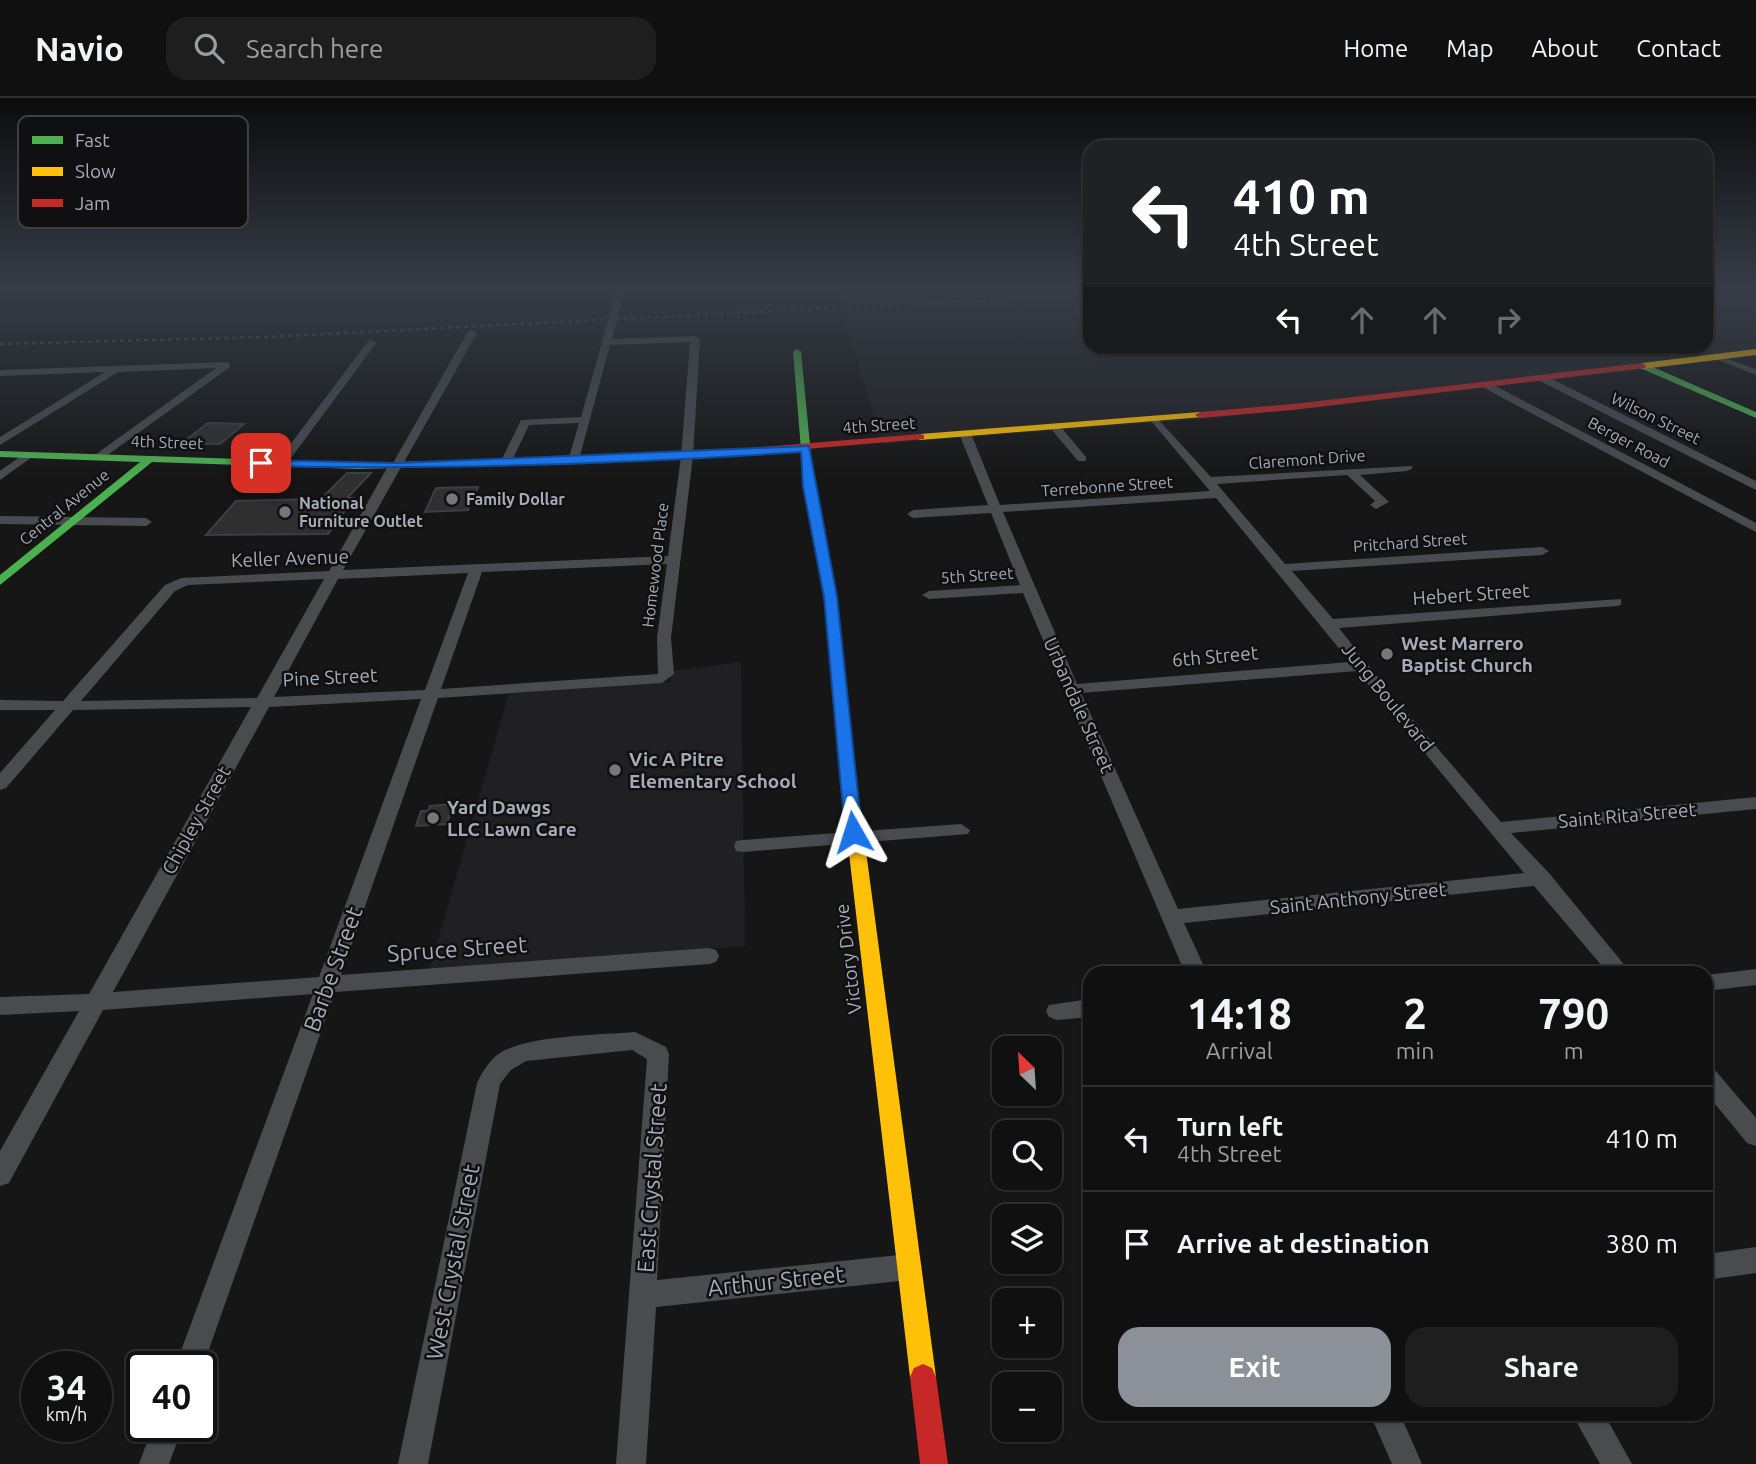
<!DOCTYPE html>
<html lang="en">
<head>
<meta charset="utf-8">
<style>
  :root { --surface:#101010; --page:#1e1e1e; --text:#f1f3f6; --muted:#9c9d9f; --line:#303030; --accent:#8c9099 }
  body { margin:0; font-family:Ubuntu,sans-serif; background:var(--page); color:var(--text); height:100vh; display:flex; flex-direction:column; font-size:26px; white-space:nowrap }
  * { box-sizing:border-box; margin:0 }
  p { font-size:23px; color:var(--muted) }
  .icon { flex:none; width:38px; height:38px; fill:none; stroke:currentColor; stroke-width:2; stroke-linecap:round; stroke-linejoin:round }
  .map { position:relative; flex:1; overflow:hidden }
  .panel { position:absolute; left:1083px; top:868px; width:630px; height:455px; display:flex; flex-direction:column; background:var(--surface); border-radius:21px; box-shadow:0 2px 5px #0004,0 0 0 2px var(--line) }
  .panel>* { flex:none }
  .guide { position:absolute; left:1083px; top:42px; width:630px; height:214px; border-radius:21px; box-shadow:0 2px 5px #0004,0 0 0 2px var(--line); background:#202124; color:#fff; overflow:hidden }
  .needle { width:46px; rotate:335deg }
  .tools { position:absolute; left:992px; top:938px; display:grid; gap:14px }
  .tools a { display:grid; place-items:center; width:70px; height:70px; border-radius:14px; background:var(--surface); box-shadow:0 2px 5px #0004,0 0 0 2px var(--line); font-size:35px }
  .speed { position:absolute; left:21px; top:1253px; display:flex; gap:14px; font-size:35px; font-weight:700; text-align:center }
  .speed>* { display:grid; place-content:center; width:91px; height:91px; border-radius:50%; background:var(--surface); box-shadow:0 2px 5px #0004,0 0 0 2px var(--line); line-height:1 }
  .speed small { font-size:18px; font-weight:400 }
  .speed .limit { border:4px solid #111; border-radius:10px; background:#fff; color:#111 }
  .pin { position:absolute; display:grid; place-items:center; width:60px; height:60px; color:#fff; margin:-30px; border-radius:14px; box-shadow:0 4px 10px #0006 }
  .me { position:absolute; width:77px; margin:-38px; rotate:354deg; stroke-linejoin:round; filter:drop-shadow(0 0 5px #0008) }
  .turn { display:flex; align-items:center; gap:24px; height:147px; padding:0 35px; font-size:32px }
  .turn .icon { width:91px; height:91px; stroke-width:2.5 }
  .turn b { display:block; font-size:49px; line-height:60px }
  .lanes { display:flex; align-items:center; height:66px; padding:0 35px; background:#0003; justify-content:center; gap:35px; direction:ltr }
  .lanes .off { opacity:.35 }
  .eta { display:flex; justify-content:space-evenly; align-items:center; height:119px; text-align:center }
  .eta b { font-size:42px; font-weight:700; line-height:49px }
  .button { display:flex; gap:14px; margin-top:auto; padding:14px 35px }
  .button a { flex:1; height:80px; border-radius:21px; background:var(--accent); color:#fff; font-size:28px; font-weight:700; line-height:80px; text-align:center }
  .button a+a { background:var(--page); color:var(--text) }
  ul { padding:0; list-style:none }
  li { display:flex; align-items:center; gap:21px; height:105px; padding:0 35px; border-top:2px solid var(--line) }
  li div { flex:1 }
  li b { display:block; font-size:26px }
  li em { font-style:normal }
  header { display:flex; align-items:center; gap:42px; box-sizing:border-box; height:98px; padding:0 35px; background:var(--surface); border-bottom:2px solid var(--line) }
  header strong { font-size:33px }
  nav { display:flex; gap:38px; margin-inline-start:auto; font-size:24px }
  .search { width:490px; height:63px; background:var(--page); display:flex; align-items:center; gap:18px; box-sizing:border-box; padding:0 24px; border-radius:21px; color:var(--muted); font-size:26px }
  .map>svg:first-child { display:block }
  .built { fill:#202022 }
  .building { fill:#2f2f30; stroke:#3e3f42; stroke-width:2 }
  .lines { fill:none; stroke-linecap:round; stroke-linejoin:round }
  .street { fill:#494b4f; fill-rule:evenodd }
  .fast { fill:#4caf50; fill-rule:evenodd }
  .slow { fill:#ffc107; fill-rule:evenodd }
  .jam { fill:#c62828; fill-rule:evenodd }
  .rail { stroke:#494b4e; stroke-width:2.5; stroke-dasharray:4.5 3.5; stroke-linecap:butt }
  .route { fill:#1a73e8; stroke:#114b97; stroke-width:2 }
  .poi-dot { fill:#73787f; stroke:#101012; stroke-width:2.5 }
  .labels { text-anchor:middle; stroke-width:5; stroke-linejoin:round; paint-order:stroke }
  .far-street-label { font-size:16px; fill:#a5acb8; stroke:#101012 }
  .far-poi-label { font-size:16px; font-weight:bold; fill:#a5acb8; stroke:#101012; text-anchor:start }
  .street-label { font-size:19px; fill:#a5acb8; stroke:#101012 }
  .poi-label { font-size:19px; font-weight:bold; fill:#a5acb8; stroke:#101012; text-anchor:start }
  .near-street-label { font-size:23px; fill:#a5acb8; stroke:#101012 }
  .key { fill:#101012; stroke:#3d3f44; stroke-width:2 }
  .key-label { font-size:19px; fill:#a5acb8 }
</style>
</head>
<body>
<header>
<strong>Navio</strong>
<div class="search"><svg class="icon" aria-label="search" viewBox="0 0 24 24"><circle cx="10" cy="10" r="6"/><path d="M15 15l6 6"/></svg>Search here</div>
<nav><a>Home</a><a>Map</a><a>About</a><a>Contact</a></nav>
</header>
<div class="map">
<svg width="1756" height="1366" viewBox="0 0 1756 1366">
  <rect width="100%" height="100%" fill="#161616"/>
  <path class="built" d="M 836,190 L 1090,190 L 1090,248 L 1706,248 L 1706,190 L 1756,190 L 1756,259 L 1206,321 L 882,346 Z
    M 741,564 L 745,848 L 429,873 L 509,595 L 670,584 L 673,573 Z"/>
  <path class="building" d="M 208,325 L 244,326 L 220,346 L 182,345 Z
    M 347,375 L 371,375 L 347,400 L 354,400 L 328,436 L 206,437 L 236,403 L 321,401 Z
    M 478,389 L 468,412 L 425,414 L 436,390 Z
    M 453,706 L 447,726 L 416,728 L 421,713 L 428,713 L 430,708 Z"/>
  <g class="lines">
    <path class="street" d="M 617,190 L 625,190 L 612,241 L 695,238 L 700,241 L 693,358 L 671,540 L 674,576 L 662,585 L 438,600 L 341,877 L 709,850 L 716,852 L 719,858 L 716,864 L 709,866 L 335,894 L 201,1274 L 201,1269 L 175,1269 L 313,896 L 103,912 L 9,1085 L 0,1088 L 0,1053 L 79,913 L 0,917 L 0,899 L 89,896 L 251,609 L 73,612 L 6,690 L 0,692 L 0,675 L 55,612 L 0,612 L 0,602 L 63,603 L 165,487 L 181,480 L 329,473 L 388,368 L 393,365 L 467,235 L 472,232 L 477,235 L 343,472 L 668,458 L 681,358 L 690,244 L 610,247 L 578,365 L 568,363 L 579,325 L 529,327 L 510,367 L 500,365 L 521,322 L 581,319 ZM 667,466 L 657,540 L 658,576 L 441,591 L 482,474 ZM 468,475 L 425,592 L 274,599 L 338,481 ZM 324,481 L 257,600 L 81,603 L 175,493 L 188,487 ZM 421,601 L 319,879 L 113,894 L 269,609 Z
      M 369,242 L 377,244 L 285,368 L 277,368 L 277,364 Z
      M 1716,257 L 1756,271 L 1756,277 L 1716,261 Z
      M 227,264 L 230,265 L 230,269 L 102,361 L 92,359 L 216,270 L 118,274 L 0,347 L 0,339 L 105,274 L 0,278 L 0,272 Z
      M 1538,278 L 1546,278 L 1756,383 L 1756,392 L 1538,282 Z
      M 1482,285 L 1490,285 L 1756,425 L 1756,434 L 1482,289 Z
      M 1156,319 L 1211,379 L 1411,368 L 1413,370 L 1407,373 L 1360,377 L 1389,404 L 1376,411 L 1370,407 L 1375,403 L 1347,377 L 1217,386 L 1285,466 L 1542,449 L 1549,453 L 1542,457 L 1292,473 L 1333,521 L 1621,501 L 1621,507 L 1616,508 L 1339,530 L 1390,595 L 1501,724 L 1756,699 L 1756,711 L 1511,735 L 1549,775 L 1631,875 L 1608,875 L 1534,788 L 1184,825 L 1207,875 L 1185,875 L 1023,495 L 929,501 L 922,497 L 929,493 L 1020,487 L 991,415 L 913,420 L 907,416 L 913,412 L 988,407 L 960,338 L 966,335 L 972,338 L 1000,407 L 1210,393 L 1152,324 L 1151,322 ZM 1216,400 L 1350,564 L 1077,586 L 1003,414 ZM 1357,573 L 1524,775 L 1178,811 L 1081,595 Z
      M 1052,328 L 1060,328 L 1086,359 L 1086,363 L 1078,363 L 1052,332 Z
      M 25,355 L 35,357 L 0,382 L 0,373 Z
      M 0,418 L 146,420 L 152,424 L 146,428 L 0,426 Z
      M 961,726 L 970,732 L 968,736 L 743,754 L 736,753 L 734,748 L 736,743 L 743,742 Z
      M 1756,871 L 1756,887 L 1706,893 L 1706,877 Z
      M 1090,901 L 1090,919 L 1057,922 L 1049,919 L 1046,913 L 1049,907 Z
      M 635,934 L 666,949 L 669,956 L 657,1182 L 909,1156 L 918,1160 L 922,1169 L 918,1178 L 909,1182 L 656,1209 L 646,1366 L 616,1366 L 647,961 L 632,952 L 526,963 L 511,972 L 500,986 L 428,1366 L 398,1366 L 477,985 C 483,973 489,962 500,955 C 529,937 600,937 635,934 Z
      M 1706,968 L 1714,971 L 1756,1020 L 1756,1048 L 1747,1045 L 1706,995 Z
      M 1756,1149 L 1756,1175 L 1706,1182 L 1706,1156 Z
      M 1370,1316 L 1400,1316 L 1422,1366 L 1392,1366 Z
      M 1572,1316 L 1604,1316 L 1632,1366 L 1600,1366 Z
      M 153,1328 L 183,1328 L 169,1366 L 139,1366 Z"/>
    <path class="fast" d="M 797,251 L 801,254 L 814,388 L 836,499 L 856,678 L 848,683 L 840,678 L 824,499 L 804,388 L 793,254 Z
      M 1640,266 L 1646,266 L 1756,314 L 1756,320 L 1640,270 Z
      M 0,353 L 359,365 L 538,360 L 543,363 L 538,366 L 359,371 L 152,364 L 0,487 L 0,477 L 140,364 L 0,359 Z"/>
    <path class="slow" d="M 1756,251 L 1756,257 L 1642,271 L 1638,268 L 1642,265 Z
      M 1200,314 L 1205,317 L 1203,319 L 920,342 L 915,339 L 920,336 Z
      M 848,673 L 856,678 L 936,1279 L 932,1288 L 923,1292 L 914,1288 L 910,1279 L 840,678 Z"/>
    <path class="jam" d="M 1642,265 L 1646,268 L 1645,270 L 1293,312 L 1200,320 L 1195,317 L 1200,314 L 1293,306 Z
      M 920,336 L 924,337 L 924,341 L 687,361 L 538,366 L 533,363 L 538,360 L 687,355 Z
      M 923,1266 L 932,1270 L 936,1279 L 948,1366 L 920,1366 L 910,1279 L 914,1270 Z"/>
    <path class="rail" d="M 0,246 L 266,239 L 1090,197"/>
  </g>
  <linearGradient id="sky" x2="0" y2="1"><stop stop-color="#0c0c0c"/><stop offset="0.5" stop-color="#363c47"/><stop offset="1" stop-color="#363c47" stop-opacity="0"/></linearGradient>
  <rect width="1756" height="381" fill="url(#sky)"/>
  <path class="route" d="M 809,348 L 837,499 L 862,734 L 853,740 L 845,734 L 824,499 L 803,388 L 801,354 C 621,366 441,372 261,368 L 256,365 L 261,362 L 397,365 Z"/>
  <g class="poi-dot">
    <circle cx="452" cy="401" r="7"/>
    <circle cx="285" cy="414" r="7"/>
    <circle cx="1387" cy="556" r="7"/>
    <circle cx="615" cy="672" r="7"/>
    <circle cx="433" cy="720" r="7"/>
  </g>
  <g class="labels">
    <g class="far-street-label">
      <text transform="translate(1656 320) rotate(26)" y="6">Wilson Street</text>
      <text transform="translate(879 327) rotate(-4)" y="6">4th Street</text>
      <text transform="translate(167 344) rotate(2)" y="6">4th Street</text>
      <text transform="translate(1629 344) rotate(28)" y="6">Berger Road</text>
      <text transform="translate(1307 361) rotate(-4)" y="6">Claremont Drive</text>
      <text transform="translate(1107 388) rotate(-4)" y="6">Terrebonne Street</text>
      <text transform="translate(64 409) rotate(-39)" y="6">Central Avenue</text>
      <text transform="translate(1410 444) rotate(-4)" y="6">Pritchard Street</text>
      <text transform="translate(655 467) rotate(-83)" y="6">Homewood Place</text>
      <text transform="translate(977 477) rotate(-4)" y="6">5th Street</text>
    </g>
    <g class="far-poi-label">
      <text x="466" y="407">Family Dollar</text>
      <text x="299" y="411">National<tspan x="299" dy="18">Furniture Outlet</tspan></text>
    </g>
    <g class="street-label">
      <text transform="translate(290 460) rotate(-2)" y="7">Keller Avenue</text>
      <text transform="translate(1471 496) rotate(-4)" y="7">Hebert Street</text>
      <text transform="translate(1215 558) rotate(-5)" y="7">6th Street</text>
      <text transform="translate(330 579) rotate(-3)" y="7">Pine Street</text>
      <text transform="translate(1388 599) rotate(51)" y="7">Jung Boulevard</text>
      <text transform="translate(1079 607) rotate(66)" y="7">Urbandale Street</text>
      <text transform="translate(1627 717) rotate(-5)" y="7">Saint Rita Street</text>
      <text transform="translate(196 722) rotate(-61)" y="7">Chipley Street</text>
      <text transform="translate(1358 800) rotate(-6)" y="7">Saint Anthony Street</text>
      <text transform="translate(848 861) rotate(-97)" y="7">Victory Drive</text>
    </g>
    <g class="poi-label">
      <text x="1401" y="552">West Marrero<tspan x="1401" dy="22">Baptist Church</tspan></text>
      <text x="629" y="668">Vic A Pitre<tspan x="629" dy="22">Elementary School</tspan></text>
      <text x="447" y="716">Yard Dawgs<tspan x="447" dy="22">LLC Lawn Care</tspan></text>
    </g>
    <g class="near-street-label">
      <text transform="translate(457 851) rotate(-4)" y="8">Spruce Street</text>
      <text transform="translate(333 871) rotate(-70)" y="8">Barbe Street</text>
      <text transform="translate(652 1080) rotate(-86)" y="8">East Crystal Street</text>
      <text transform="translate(453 1164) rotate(-79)" y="8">West Crystal Street</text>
      <text transform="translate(776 1183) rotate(-6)" y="8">Arthur Street</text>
    </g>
  </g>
  <rect x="18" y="18" width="230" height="112" rx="10" class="key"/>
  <rect x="32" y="38" width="31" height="8" fill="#4caf50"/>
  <rect x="32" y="69" width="31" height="9" fill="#ffc107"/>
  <rect x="32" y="101" width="31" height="8" fill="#c62828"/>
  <g class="key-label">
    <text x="75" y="49">Fast</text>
    <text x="75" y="80">Slow</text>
    <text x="75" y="112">Jam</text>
  </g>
</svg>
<div class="tools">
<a><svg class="needle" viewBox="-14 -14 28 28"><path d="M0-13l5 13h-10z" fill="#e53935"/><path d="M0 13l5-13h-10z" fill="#9c9d9f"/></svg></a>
<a><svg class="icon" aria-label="search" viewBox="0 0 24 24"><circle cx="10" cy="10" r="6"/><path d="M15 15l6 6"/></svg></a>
<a><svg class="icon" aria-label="layers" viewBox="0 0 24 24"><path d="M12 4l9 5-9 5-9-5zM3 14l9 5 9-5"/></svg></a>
<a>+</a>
<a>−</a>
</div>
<div class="speed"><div>34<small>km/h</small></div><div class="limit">40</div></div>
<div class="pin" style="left:261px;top:365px;background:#d93025"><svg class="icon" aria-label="arrive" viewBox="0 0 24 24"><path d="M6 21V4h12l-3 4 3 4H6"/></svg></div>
<svg class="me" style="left:853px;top:734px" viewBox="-20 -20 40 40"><path d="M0-17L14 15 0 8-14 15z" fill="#1a73e8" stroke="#fff" stroke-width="4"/></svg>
<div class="guide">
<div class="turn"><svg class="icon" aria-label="left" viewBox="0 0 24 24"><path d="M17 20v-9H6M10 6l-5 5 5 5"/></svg><div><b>410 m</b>4th Street</div></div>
<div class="lanes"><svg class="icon" aria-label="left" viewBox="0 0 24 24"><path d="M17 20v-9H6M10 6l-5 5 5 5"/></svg><svg class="icon off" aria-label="ahead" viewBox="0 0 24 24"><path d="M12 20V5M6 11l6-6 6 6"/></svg><svg class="icon off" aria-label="ahead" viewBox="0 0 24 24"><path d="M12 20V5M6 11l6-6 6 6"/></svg><svg class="icon off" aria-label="right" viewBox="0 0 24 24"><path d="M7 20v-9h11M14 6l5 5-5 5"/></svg></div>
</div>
<section class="panel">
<div class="eta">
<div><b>14:18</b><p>Arrival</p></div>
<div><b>2</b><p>min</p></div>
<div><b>790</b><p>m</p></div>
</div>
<ul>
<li><svg class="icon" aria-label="left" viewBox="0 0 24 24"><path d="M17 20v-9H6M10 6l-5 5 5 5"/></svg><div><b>Turn left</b><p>4th Street</p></div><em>410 m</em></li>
<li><svg class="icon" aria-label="arrive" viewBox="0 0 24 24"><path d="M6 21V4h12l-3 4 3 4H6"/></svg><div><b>Arrive at destination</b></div><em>380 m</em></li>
</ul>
<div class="button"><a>Exit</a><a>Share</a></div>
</section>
</div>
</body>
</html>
